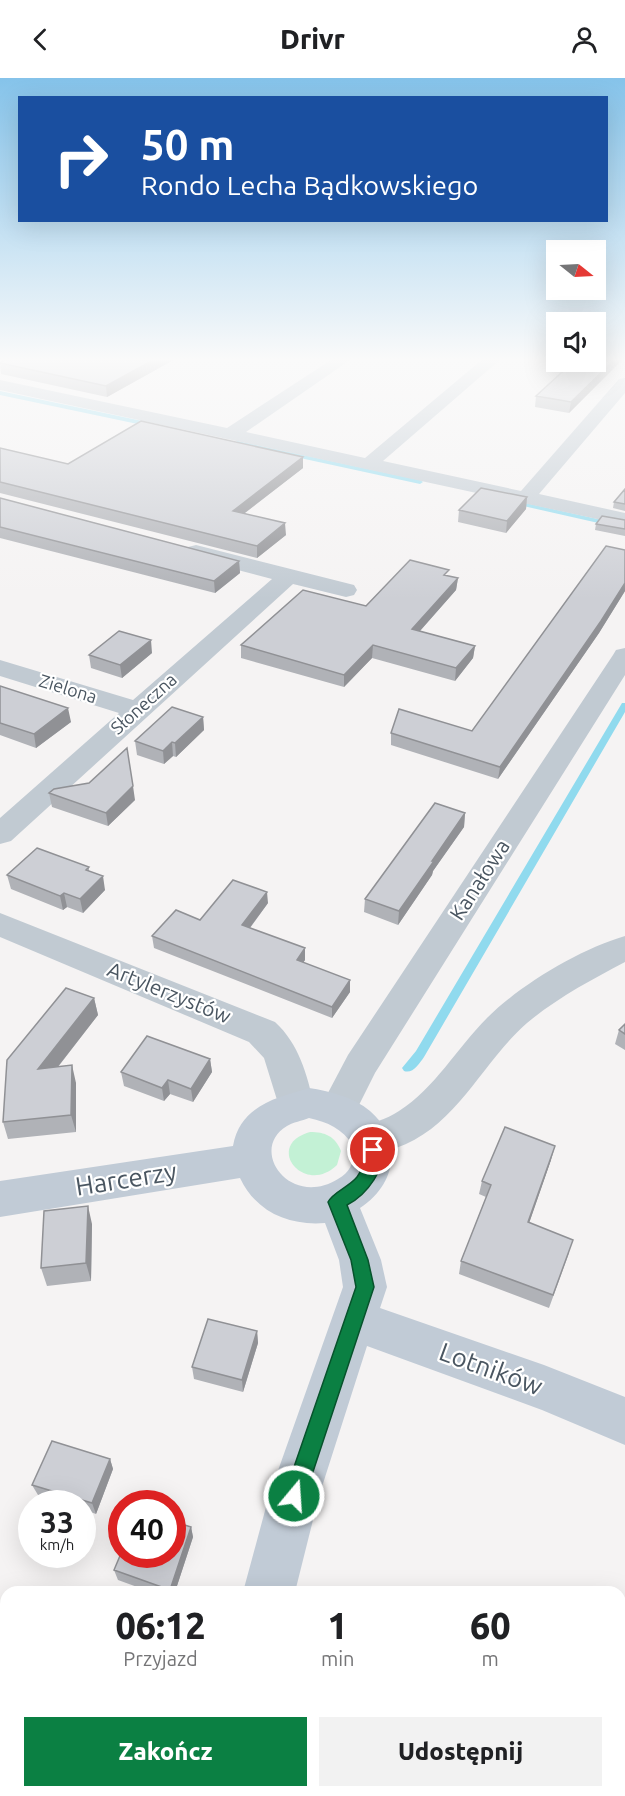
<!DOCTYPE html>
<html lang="pl">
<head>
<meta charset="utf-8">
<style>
  :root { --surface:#fff; --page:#f2f2f2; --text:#202124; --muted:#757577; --accent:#0b8043 }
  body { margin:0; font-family:Ubuntu,sans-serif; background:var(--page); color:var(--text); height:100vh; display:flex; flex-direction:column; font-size:22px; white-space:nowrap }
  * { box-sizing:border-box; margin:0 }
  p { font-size:20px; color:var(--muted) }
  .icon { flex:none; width:33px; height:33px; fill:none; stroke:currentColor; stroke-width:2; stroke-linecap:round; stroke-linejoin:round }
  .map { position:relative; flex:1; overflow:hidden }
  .sheet { position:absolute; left:0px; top:1508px; width:626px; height:212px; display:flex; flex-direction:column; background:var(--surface); border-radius:18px 18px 0 0; box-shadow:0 6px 24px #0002 }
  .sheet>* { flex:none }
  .banner { position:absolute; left:18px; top:18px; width:590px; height:126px; border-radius:0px; box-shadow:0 6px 24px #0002; background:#1a4fa0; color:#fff; overflow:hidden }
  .needle { width:39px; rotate:108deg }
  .tools { position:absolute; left:546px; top:162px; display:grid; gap:12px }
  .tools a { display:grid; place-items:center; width:60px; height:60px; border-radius:0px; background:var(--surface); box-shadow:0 6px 24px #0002; font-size:30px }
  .speed { position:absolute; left:18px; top:1412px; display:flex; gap:12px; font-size:30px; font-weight:700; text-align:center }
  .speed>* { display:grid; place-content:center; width:78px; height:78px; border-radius:50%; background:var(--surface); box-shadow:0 6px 24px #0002; line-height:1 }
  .speed small { font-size:15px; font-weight:400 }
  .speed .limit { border:9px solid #d22; background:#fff; color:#111 }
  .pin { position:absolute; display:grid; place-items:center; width:51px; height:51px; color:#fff; margin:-26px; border:3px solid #fff; border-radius:50%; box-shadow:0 2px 6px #0007 }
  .me { position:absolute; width:66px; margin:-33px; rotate:18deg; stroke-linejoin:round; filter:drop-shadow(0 0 4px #0008) }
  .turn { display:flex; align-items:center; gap:21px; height:126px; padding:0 24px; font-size:27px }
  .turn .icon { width:78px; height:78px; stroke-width:2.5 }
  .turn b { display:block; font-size:42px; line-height:51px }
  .eta { display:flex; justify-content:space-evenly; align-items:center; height:102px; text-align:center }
  .eta b { font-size:36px; font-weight:800; line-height:42px }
  .action { display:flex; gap:12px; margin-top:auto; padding:12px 24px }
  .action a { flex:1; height:69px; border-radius:0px; background:var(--accent); color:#fff; font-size:24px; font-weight:800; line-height:69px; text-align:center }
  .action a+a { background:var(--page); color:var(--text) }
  header { display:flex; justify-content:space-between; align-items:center; height:78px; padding:0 24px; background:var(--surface); font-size:27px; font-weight:800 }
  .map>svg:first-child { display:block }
  .green { fill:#c3f1d5 }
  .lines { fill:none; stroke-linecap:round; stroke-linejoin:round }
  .stream { fill:#90daee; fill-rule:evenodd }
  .street { fill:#c1cad2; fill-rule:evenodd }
  .secondary { fill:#c1cbd6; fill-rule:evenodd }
  .wall { fill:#b0b2b7 }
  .shaded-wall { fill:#909195 }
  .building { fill:#cdcfd5; stroke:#909195; stroke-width:1.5 }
  .route { fill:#0b8043; stroke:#07532c; stroke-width:1.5 }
  .labels { text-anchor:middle; stroke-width:4.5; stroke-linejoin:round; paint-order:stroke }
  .far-street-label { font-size:18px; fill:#4a5661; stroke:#fff }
  .street-label { font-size:21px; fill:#4a5661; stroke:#fff }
  .near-street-label { font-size:26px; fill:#4a5661; stroke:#fff }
</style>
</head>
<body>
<header><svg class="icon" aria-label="back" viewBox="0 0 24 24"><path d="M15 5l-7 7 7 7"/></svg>Drivr<svg class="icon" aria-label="person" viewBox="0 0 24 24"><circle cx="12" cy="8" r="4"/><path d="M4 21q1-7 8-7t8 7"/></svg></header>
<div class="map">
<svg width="625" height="1718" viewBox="0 0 625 1718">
  <rect width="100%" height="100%" fill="#f5f3f3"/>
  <path class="green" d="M 310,1054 C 325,1054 335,1058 341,1073 L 337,1087 C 304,1119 263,1067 310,1054 Z"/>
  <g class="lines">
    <path class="stream" d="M 0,313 L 152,345 L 155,347 L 152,349 L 0,317 Z
      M 238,363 L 420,402 L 423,404 L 420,406 L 236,366 L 236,364 Z
      M 512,422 L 625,447 L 625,451 L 510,425 L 510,423 Z
      M 622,625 L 625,625 L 625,634 L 424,979 C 419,986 413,996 404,993 L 402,990 L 416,973 Z"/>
    <path class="street" d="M 334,280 L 353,280 L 246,354 L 365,380 L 484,280 L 502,280 L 383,383 L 521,413 L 619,301 L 625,300 L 625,315 L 539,416 L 625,435 L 625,447 L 0,312 L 0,302 L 227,350 Z
      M 196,467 L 354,507 L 357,512 L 354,517 L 346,519 L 293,506 L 11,763 L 0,766 L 0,740 L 119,635 L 0,598 L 0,582 L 133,622 L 272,501 L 188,479 L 185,474 L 188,469 Z
      M 625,570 L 625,597 L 375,995 L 352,1041 L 339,1045 L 326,1041 L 320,1030 L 348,977 L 613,577 L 616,572 Z
      M 0,835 L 275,944 C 299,966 307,996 314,1027 L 308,1038 L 295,1042 L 282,1038 L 264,980 L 249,964 L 0,859 Z
      M 625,858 L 625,884 C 591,902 557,920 527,945 C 481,985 457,1049 396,1070 C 381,1075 371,1078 356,1072 L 351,1061 L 356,1050 C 371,1045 386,1042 399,1033 C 435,1010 457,970 487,940 C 520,907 580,871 625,858 Z"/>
    <path class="secondary" d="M 309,1010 C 330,1013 353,1019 370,1033 C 404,1062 396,1107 360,1130 L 381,1182 L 387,1209 L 380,1230 L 544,1287 L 625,1319 L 625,1367 L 542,1332 L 367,1268 L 319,1418 L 295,1514 L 243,1514 L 269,1418 L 343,1209 L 339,1182 L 325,1145 C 289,1148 256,1134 240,1100 L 0,1139 L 0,1103 L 233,1068 C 240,1028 275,1020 309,1010 ZM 309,1040 C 328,1044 342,1051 353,1067 C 355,1082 352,1093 338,1101 C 289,1131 248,1071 287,1048 C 293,1044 302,1043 309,1040 Z
      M 183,1713 L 241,1713 L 240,1718 L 182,1718 Z"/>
  </g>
  <path class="wall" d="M 9,280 L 177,280 L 107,319 L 1,296 L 0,285 Z
    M 596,280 L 624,280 L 569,335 L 535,329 L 536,318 Z
    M 0,370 L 68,386 L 303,379 L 303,390 L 245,435 L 286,457 L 257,480 L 0,415 Z
    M 625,411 L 625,433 L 613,430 L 614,424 Z
    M 527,419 L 526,431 L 506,455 L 458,444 L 459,432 Z
    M 0,420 L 239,483 L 240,495 L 215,515 L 0,460 Z
    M 625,442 L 625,458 L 595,452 L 596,446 Z
    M 625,472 L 625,513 L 599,555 L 498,701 L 391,667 L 391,655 L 472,653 Z
    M 449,498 L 458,500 L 456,512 L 420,553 L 475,568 L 473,580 L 455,603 L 372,580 L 344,609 L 241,580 L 241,567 L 366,528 Z
    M 152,575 L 122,600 L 91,590 L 89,577 Z
    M 0,608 L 71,644 L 36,670 L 0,657 Z
    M 203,639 L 204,652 L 176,679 L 173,678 L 164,686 L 137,677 L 135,663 Z
    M 49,715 L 135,722 L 108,748 L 52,729 Z
    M 465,735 L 464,749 L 433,793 L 432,797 L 398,847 L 364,834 L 365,821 Z
    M 89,789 L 89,793 L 105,812 L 83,835 L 67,829 L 63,832 L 11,811 L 7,797 Z
    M 268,825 L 250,850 L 305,882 L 303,884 L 350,914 L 332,940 L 154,870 L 152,858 L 200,842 Z
    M 94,920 L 98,937 L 58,989 L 76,1005 L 76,1054 L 8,1061 L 3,1044 Z
    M 625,946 L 625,972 L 615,966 L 619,952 Z
    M 210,981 L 212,994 L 193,1024 L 170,1016 L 164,1023 L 124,1008 L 121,994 Z
    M 551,1082 L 529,1145 L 569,1175 L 549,1230 L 459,1196 L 461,1183 L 486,1119 L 479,1116 L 482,1103 Z
    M 92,1146 L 91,1203 L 47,1208 L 41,1190 Z
    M 257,1253 L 258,1265 L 243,1314 L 194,1301 L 192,1289 Z
    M 110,1381 L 113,1391 L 96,1436 L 82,1431 L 82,1425 L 62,1425 L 38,1417 L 32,1407 Z
    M 191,1449 L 193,1459 L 175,1514 L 151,1514 L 118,1502 L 114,1492 Z
    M 566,1713 L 620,1713 L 620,1718 L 579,1718 Z"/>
  <path class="shaded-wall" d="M 157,280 L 177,280 L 107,319 L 106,308 Z
    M 616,280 L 624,280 L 569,335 L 571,324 Z
    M 303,379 L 303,390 L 233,444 L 233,433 Z
    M 527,419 L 526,431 L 506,455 L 507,443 Z
    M 285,445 L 286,457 L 257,480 L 257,468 Z
    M 239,483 L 240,495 L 215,515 L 214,503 Z
    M 458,500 L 456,512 L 411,563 L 412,551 Z
    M 625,505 L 625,513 L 599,555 L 498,701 L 500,689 Z
    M 151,562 L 152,575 L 122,600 L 120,587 Z
    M 373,567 L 372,580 L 344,609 L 344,597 Z
    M 475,568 L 473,580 L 455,603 L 456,590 Z
    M 68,630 L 71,644 L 36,670 L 34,656 Z
    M 203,639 L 204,652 L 176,679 L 175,665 Z
    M 172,664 L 173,678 L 164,686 L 163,673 Z
    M 133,708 L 135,722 L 108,748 L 106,735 Z
    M 465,735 L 464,749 L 433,793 L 432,797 L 398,847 L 399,833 L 432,783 Z
    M 103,798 L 105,812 L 83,835 L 80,821 Z
    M 267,814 L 268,825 L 243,859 L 242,847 Z
    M 64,815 L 67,829 L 63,832 L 60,818 Z
    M 305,870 L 305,882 L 297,894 L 297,882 Z
    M 350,902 L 350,914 L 332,940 L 332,929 Z
    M 94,920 L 98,937 L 42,1009 L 38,991 Z
    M 210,981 L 212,994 L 193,1024 L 191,1011 Z
    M 72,987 L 76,1005 L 76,1054 L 71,1037 Z
    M 168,1002 L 170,1016 L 164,1023 L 162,1010 Z
    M 555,1068 L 551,1082 L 525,1157 L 528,1144 Z
    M 88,1128 L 92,1146 L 91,1203 L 86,1185 Z
    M 257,1253 L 258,1265 L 243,1314 L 242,1302 Z
    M 110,1381 L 113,1391 L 96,1436 L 92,1425 Z
    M 191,1449 L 193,1459 L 175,1514 L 170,1514 L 170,1512 Z
    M 101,1713 L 107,1713 L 106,1718 L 99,1718 Z"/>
  <path class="building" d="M 9,280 L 157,280 L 106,308 L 0,285 Z
    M 596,280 L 616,280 L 571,324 L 536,318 L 573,284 L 596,284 Z
    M 141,343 L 303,379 L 233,433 L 285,445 L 257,468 L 0,404 L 0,370 L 68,386 Z
    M 481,410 L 527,419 L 507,443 L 459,432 Z
    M 625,411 L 625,426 L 614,424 Z
    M 0,420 L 239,483 L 214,503 L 0,449 Z
    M 602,438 L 625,442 L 625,451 L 596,446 Z
    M 606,468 L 625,472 L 625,505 L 601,543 L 500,689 L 391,655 L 399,631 L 472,653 Z
    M 410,482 L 449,492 L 444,497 L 458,500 L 412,551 L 475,568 L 456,590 L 373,567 L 344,597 L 241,567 L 303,512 L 366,528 Z
    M 119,553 L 151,562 L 120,587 L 89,577 Z
    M 0,608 L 68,630 L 34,656 L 0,645 Z
    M 172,629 L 203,639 L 175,665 L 172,664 L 163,673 L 135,663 Z
    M 127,670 L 133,708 L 106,735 L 49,715 L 54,711 L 89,705 Z
    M 435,725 L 465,735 L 432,783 L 434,783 L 399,833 L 365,821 Z
    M 37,770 L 89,789 L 86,792 L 103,798 L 80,821 L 64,815 L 60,818 L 7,797 Z
    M 233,802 L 267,814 L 242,847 L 305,870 L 297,882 L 350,902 L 332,929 L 152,858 L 176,832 L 200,842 Z
    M 66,910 L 94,920 L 38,991 L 72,987 L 71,1037 L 3,1044 L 7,982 Z
    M 625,946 L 625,956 L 619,952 Z
    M 147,958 L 210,981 L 191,1011 L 168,1002 L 162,1010 L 121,994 Z
    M 505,1049 L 555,1068 L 528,1144 L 573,1162 L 553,1217 L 461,1183 L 491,1107 L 482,1103 Z
    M 88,1128 L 86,1185 L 41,1190 L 44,1133 Z
    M 208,1241 L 257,1253 L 242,1302 L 192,1289 Z
    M 52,1363 L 110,1381 L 92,1425 L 32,1407 Z
    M 172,1443 L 191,1449 L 170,1512 L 114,1492 L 122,1473 L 122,1476 L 172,1476 Z
    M 620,1593 L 625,1595 L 625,1668 L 620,1718 L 601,1718 L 587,1713 L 620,1713 Z
    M 30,1713 L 101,1713 L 99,1718 L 29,1718 Z"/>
  <linearGradient id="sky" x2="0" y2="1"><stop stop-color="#85c3ea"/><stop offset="0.54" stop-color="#fafafa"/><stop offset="1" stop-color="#fafafa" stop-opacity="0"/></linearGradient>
  <rect width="625" height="521" fill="url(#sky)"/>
  <path class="route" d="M 373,1065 L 379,1067 C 390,1089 365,1118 347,1127 L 368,1182 L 374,1209 L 305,1418 L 302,1426 L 294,1429 L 287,1426 L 284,1418 L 356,1209 L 351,1182 L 328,1124 C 333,1114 349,1109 357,1099 C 365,1089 362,1078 368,1067 Z"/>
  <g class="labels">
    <g class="far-street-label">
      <text transform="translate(68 611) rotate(17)" y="6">Zielona</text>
      <text transform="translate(144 626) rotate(-42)" y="6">Słoneczna</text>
    </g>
    <g class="street-label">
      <text transform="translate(480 802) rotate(-57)" y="7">Kanałowa</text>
      <text transform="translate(169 915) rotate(22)" y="7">Artylerzystów</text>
    </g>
    <g class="near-street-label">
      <text transform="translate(126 1101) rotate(-9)" y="9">Harcerzy</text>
      <text transform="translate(491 1291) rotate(20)" y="9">Lotników</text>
    </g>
  </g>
</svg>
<div class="tools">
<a><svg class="needle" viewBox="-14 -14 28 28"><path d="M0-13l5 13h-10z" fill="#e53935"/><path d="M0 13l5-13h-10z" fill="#757577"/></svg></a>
<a><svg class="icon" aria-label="sound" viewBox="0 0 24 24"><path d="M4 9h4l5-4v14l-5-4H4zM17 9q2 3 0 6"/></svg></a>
</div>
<div class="speed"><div>33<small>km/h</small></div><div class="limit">40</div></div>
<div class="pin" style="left:373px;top:1072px;background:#d93025"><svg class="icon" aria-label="arrive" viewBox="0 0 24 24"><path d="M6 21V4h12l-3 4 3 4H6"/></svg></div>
<svg class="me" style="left:294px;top:1418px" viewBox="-20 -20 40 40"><circle r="17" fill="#0b8043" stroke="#fff" stroke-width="3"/><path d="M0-11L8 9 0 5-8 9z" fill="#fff"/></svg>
<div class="banner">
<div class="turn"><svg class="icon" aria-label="right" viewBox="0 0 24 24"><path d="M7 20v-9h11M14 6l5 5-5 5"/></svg><div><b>50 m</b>Rondo Lecha Bądkowskiego</div></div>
</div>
<section class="sheet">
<div class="eta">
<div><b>06:12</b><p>Przyjazd</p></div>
<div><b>1</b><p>min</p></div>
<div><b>60</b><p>m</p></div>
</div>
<div class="action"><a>Zakończ</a><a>Udostępnij</a></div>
</section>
</div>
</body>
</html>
